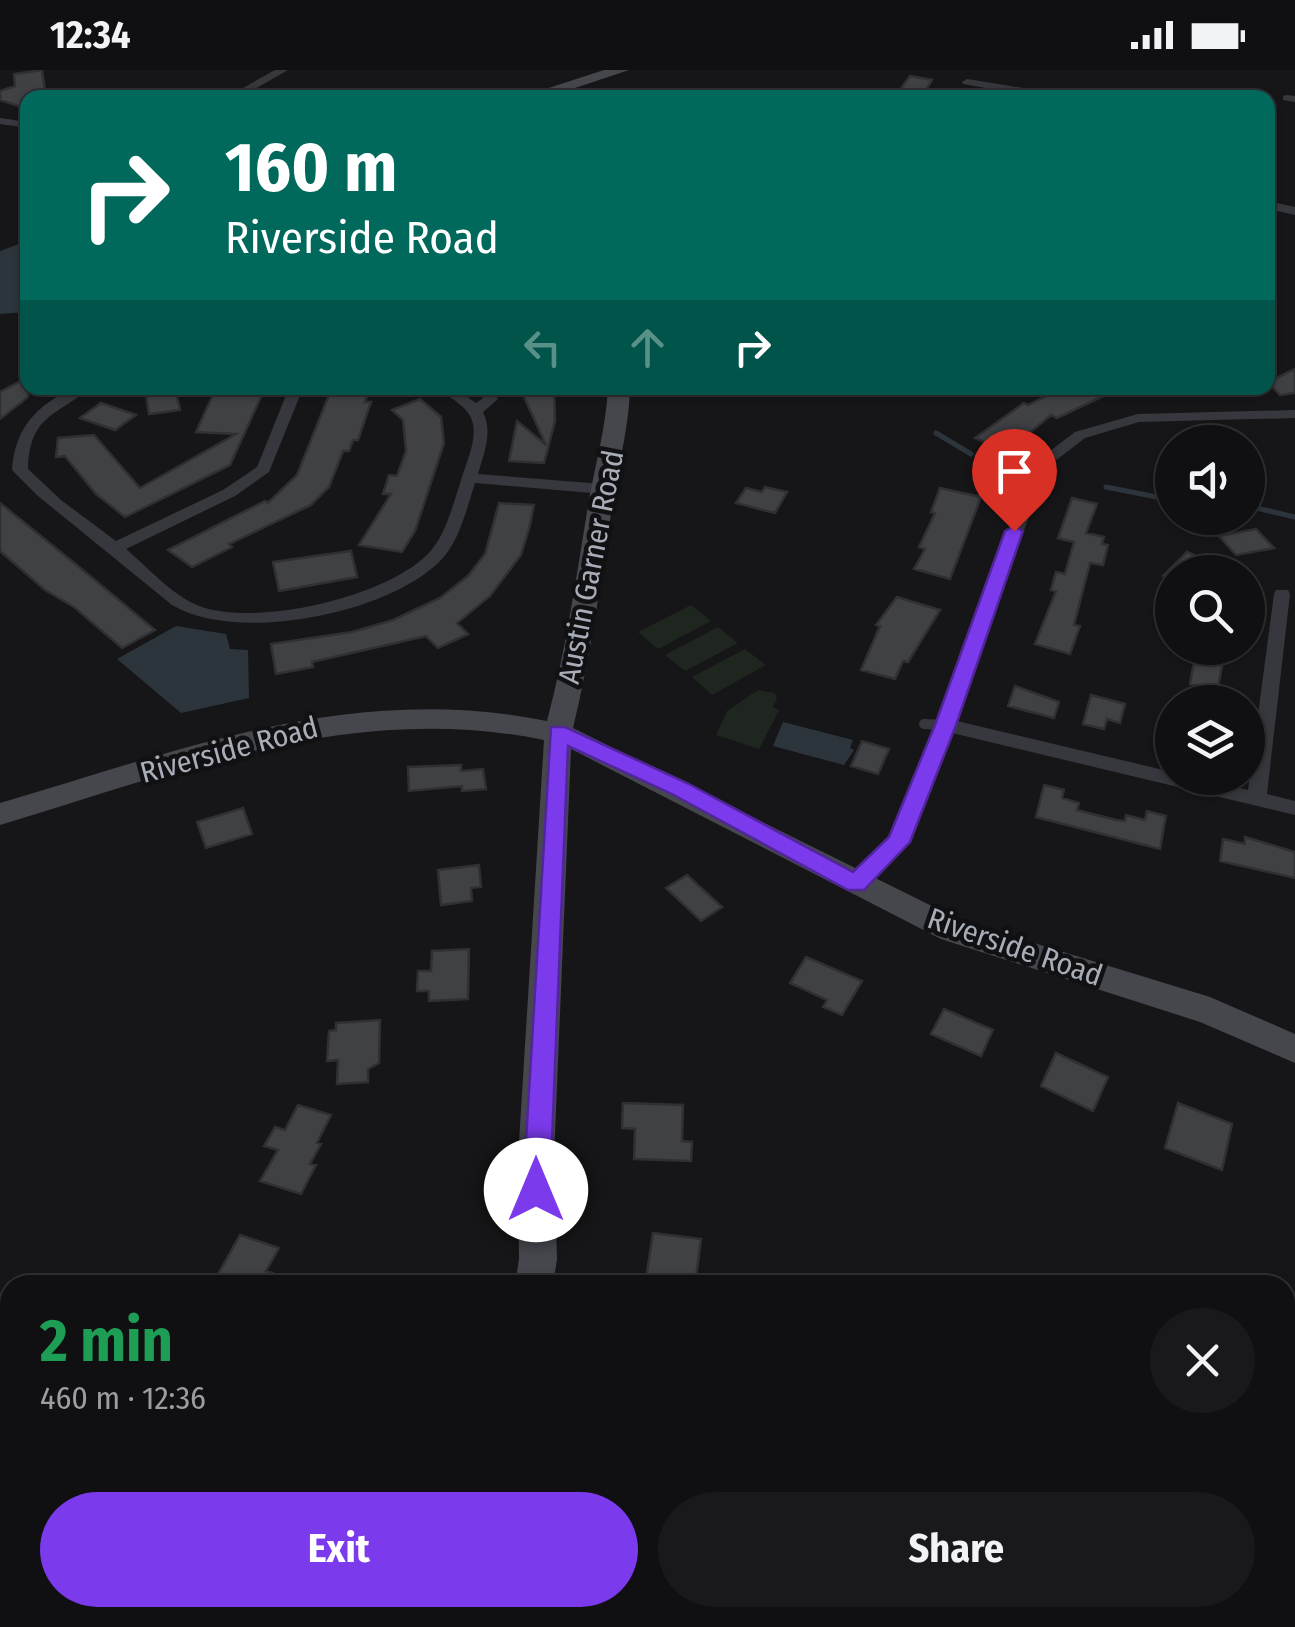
<!DOCTYPE html>
<html lang="en">
<head>
<meta charset="utf-8">
<style>
  :root { --surface:#101012; --page:#19191b; --text:#f1f3f6; --muted:#9c9d9f; --line:#303032; --accent:#7c3aed }
  body { margin:0; font-family:"Fira Sans Condensed",sans-serif; background:var(--page); color:var(--text); height:100vh; display:flex; flex-direction:column; font-size:38px; white-space:nowrap }
  * { box-sizing:border-box; margin:0 }
  p { font-size:32px; color:var(--muted) }
  .icon { flex:none; width:55px; height:55px; fill:none; stroke:currentColor; stroke-width:2; stroke-linecap:round; stroke-linejoin:round }
  .map { position:relative; flex:1; overflow:hidden }
  .details { position:absolute; left:0px; top:1205px; width:1295px; height:352px; display:flex; flex-direction:column; background:var(--surface); border-radius:30px 30px 0 0; box-shadow:0 2px 8px #0004,0 0 0 2px var(--line) }
  .details>* { flex:none }
  .hud { position:absolute; left:20px; top:20px; width:1255px; height:305px; border-radius:20px; box-shadow:0 2px 8px #0004,0 0 0 2px var(--line); background:#00695c; color:#fff; overflow:hidden }
  .buttons { position:absolute; left:1155px; top:355px; display:grid; gap:20px }
  .buttons a { display:grid; place-items:center; width:110px; height:110px; border-radius:50%; background:var(--surface); box-shadow:0 2px 8px #0004,0 0 0 2px var(--line); font-size:50px }
  .pin { position:absolute; display:grid; place-items:center; width:85px; height:85px; color:#fff; margin:-102px -42px; border-radius:50% 50% 50% 0; rotate:-45deg; box-shadow:0 0 10px #0007 }
  .pin .icon { rotate:45deg }
  .me { position:absolute; width:110px; margin:-55px; rotate:0deg; stroke-linejoin:round; filter:drop-shadow(0 0 8px #0008) }
  .turn { display:flex; align-items:center; gap:35px; height:210px; padding:0 40px; font-size:45px }
  .turn .icon { width:130px; height:130px; stroke-width:2.5 }
  .turn b { display:block; font-size:70px; line-height:85px }
  .lanes { display:flex; align-items:center; height:95px; padding:0 40px; background:#0003; justify-content:center; gap:50px; direction:ltr }
  .lanes .off { opacity:.35 }
  .round { display:grid; place-items:center; flex:none; width:105px; height:105px; border-radius:52px; background:var(--page) }
  .summary { display:flex; align-items:center; justify-content:space-between; height:170px; padding:0 40px }
  h1 { font-size:60px; font-weight:700; line-height:75px; color:#1e9e55 }
  .button { display:flex; gap:20px; margin-top:auto; padding:20px 40px }
  .button a { flex:1; height:115px; border-radius:60px; background:var(--accent); color:#fff; font-size:40px; font-weight:700; line-height:115px; text-align:center }
  .button a+a { background:var(--page); color:var(--text) }
  .status { display:flex; justify-content:space-between; align-items:center; height:70px; padding:0 50px; background:var(--surface); direction:ltr }
  .status svg { height:28px; fill:currentColor }
  .map>svg:first-child { display:block }
  .green { fill:#1e261f }
  .water { fill:#2c353c }
  .lines { fill:none; stroke-linecap:round; stroke-linejoin:round }
  .stream { stroke:#2c353c; stroke-width:5 }
  .building { fill:#404145; stroke:#303034; stroke-width:2.5 }
  .lane { stroke:#37383d; stroke-width:10 }
  .street { fill:#37383d; fill-rule:evenodd }
  .secondary { fill:#45474d; fill-rule:evenodd }
  .route { fill:#7c3aed; stroke:#51269a; stroke-width:2.5 }
  .labels { text-anchor:middle; stroke-width:9; stroke-linejoin:round; paint-order:stroke }
  .street-label { font-size:30px; fill:#a8adb8; stroke:#111113 }
</style>
</head>
<body>
<div class="status"><b>12:34</b><svg viewBox="0 0 49 12"><path d="M0 12V9h3v3zM5 12V6h3v6zM10 12V3h3v9zM15 12V0h3v12zM26 1h20v11H26zM47 4h2v5h-2z"/></svg></div>
<div class="map">
<svg width="1295" height="1557" viewBox="0 0 1295 1557">
  <rect width="100%" height="100%" fill="#161618"/>
  <path class="green" d="M 691,535 L 711,551 L 658,579 L 638,562 Z
    M 718,557 L 738,573 L 685,601 L 665,585 Z
    M 745,579 L 766,595 L 712,625 L 692,607 Z
    M 758,620 L 775,623 L 777,629 L 773,637 L 779,640 L 759,679 L 716,665 L 727,641 Z"/>
  <path class="water" d="M 27,171 L 27,220 L 18,230 L 27,230 L 27,242 L 0,244 L 0,181 Z
    M 176,556 L 226,564 L 230,579 L 248,580 L 249,628 L 181,643 L 117,589 Z
    M 783,652 L 853,670 L 850,678 L 854,680 L 844,695 L 773,676 Z"/>
  <g class="lines">
    <path class="stream" d="M 936,363 L 971,384
      M 1106,417 L 1172,430
      M 1248,436 L 1295,447"/>
  </g>
  <path class="building" d="M 42,0 L 45,21 L 28,27 L 28,39 L 0,30 L 0,21 L 15,16 L 14,4 Z
    M 910,6 L 932,10 L 921,28 L 894,28 Z
    M 1295,299 L 1295,323 L 1280,325 L 1268,312 Z
    M 28,307 L 28,327 L 0,349 L 0,322 Z
    M 145,318 L 175,318 L 180,340 L 149,344 Z
    M 216,318 L 265,318 L 230,395 L 125,447 L 96,424 L 65,386 L 56,387 L 58,368 L 94,365 L 140,418 L 236,364 L 196,362 Z
    M 520,318 L 554,318 L 555,351 L 544,393 L 509,391 L 517,351 L 546,375 Z
    M 1085,318 L 1120,318 L 1057,348 L 1051,345 L 1016,374 L 1006,369 L 996,377 L 975,368 L 1024,333 L 1028,335 L 1050,324 Z
    M 331,320 L 369,321 L 365,332 L 371,332 L 358,370 L 353,370 L 349,381 L 343,381 L 329,417 L 311,435 L 229,474 L 232,477 L 192,497 L 168,480 L 265,431 L 268,433 L 297,405 Z
    M 420,329 L 441,347 L 444,373 L 415,461 L 402,482 L 359,475 L 391,424 L 383,424 L 389,405 L 397,406 L 406,381 L 403,350 L 392,340 Z
    M 101,333 L 136,345 L 115,360 L 80,348 Z
    M 765,417 L 787,422 L 775,443 L 736,433 L 746,418 L 762,422 Z
    M 940,418 L 981,427 L 950,509 L 914,499 L 925,479 L 919,477 L 935,443 L 931,442 Z
    M 1072,428 L 1097,434 L 1086,463 L 1104,467 L 1102,474 L 1108,475 L 1103,495 L 1090,493 L 1074,555 L 1080,556 L 1070,584 L 1035,574 L 1056,521 L 1051,520 L 1056,502 L 1065,504 L 1074,472 L 1058,468 Z
    M 0,433 L 78,496 L 155,560 L 122,578 L 74,537 L 45,520 L 0,481 Z
    M 499,433 L 534,435 L 530,455 L 521,485 L 490,526 L 457,553 L 468,564 L 438,578 L 426,566 L 312,592 L 313,597 L 276,604 L 271,574 L 352,562 L 393,550 L 440,528 L 468,506 L 485,484 Z
    M 1256,459 L 1274,478 L 1236,485 L 1219,466 Z
    M 351,481 L 357,507 L 279,521 L 273,492 Z
    M 1187,482 L 1217,495 L 1164,505 Z
    M 897,527 L 940,540 L 908,592 L 903,591 L 895,609 L 861,600 L 880,556 L 876,555 Z
    M 1195,586 L 1223,592 L 1217,621 L 1190,614 Z
    M 1015,616 L 1059,632 L 1054,648 L 1008,636 Z
    M 1091,625 L 1125,634 L 1120,653 L 1107,649 L 1104,659 L 1083,654 Z
    M 862,671 L 889,679 L 878,704 L 851,696 Z
    M 461,695 L 461,701 L 483,699 L 486,719 L 462,721 L 462,716 L 409,721 L 408,697 Z
    M 1044,715 L 1064,720 L 1062,728 L 1079,733 L 1077,740 L 1116,750 L 1125,751 L 1126,745 L 1145,750 L 1147,741 L 1166,746 L 1160,779 L 1036,747 Z
    M 243,738 L 252,764 L 206,778 L 197,752 Z
    M 1245,767 L 1295,782 L 1295,808 L 1220,791 L 1223,769 L 1245,774 Z
    M 479,795 L 481,817 L 471,818 L 472,831 L 441,835 L 438,800 Z
    M 687,805 L 722,837 L 701,851 L 666,818 Z
    M 469,879 L 468,929 L 429,931 L 429,921 L 417,921 L 418,901 L 431,901 L 432,881 Z
    M 806,887 L 862,911 L 842,945 L 823,937 L 827,930 L 790,913 Z
    M 944,939 L 993,960 L 981,986 L 931,964 Z
    M 380,950 L 379,993 L 368,999 L 368,1012 L 337,1014 L 338,990 L 327,991 L 329,961 L 336,960 L 336,953 Z
    M 1056,983 L 1108,1007 L 1093,1041 L 1041,1016 Z
    M 623,1033 L 683,1035 L 682,1071 L 692,1072 L 691,1091 L 634,1089 L 635,1059 L 622,1058 Z
    M 1178,1033 L 1232,1054 L 1222,1100 L 1165,1078 Z
    M 298,1035 L 331,1045 L 317,1073 L 321,1074 L 310,1094 L 316,1095 L 301,1124 L 260,1111 L 278,1080 L 264,1076 L 275,1057 L 285,1060 Z
    M 653,1163 L 701,1169 L 695,1215 L 645,1215 Z
    M 240,1165 L 279,1178 L 266,1201 L 300,1212 L 299,1215 L 212,1215 Z"/>
  <g class="lines">
    <path class="lane" d="M 924,654 L 946,655"/>
    <path class="street" d="M 275,0 L 288,0 L 239,28 L 225,28 Z
      M 967,9 L 1067,25 L 1072,28 L 1043,28 L 963,14 L 962,12 Z
      M 1287,25 L 1295,26 L 1295,32 L 1283,30 L 1283,26 Z
      M 0,48 L 28,52 L 28,58 L 0,54 Z
      M 1277,133 L 1295,137 L 1295,145 L 1273,140 L 1273,134 Z
      M 73,318 L 90,318 C 55,347 30,345 28,399 L 61,430 L 116,471 L 223,420 L 257,397 L 289,318 L 303,318 L 269,402 L 235,426 L 126,479 C 150,499 175,529 205,538 C 263,555 385,527 428,484 C 446,466 454,431 462,407 C 467,391 479,365 471,348 C 465,334 448,328 439,318 L 455,318 L 476,333 L 483,328 L 478,318 L 492,318 L 498,329 L 483,342 C 493,362 484,383 478,404 L 603,414 L 611,419 L 603,424 L 475,413 C 467,438 459,472 441,490 C 389,544 237,574 172,535 L 38,426 L 12,400 C 15,358 36,336 73,318 Z
      M 1295,340 L 1295,348 L 1139,352 L 1085,368 L 1046,398 L 957,651 L 1172,702 L 1172,708 L 1196,708 L 1248,720 L 1274,524 L 1276,520 L 1288,520 L 1290,524 L 1267,724 L 1295,731 L 1295,745 L 952,663 L 906,777 L 863,820 L 849,820 L 846,814 L 849,808 L 891,768 L 937,655 L 1034,393 L 1075,362 L 1138,344 Z"/>
    <path class="secondary" d="M 604,0 L 629,0 L 545,28 L 518,28 Z
      M 608,318 L 630,318 C 629,355 620,388 614,424 C 602,503 592,580 573,658 L 962,851 L 1210,927 L 1295,964 L 1295,993 L 1200,952 L 941,869 L 571,679 L 554,1088 L 557,1189 L 553,1215 L 515,1215 L 519,1189 L 518,1088 L 544,670 C 354,631 179,701 0,755 L 0,733 C 184,679 352,612 547,651 C 567,576 577,501 590,424 C 597,388 606,355 608,318 Z
      M 407,1548 L 452,1548 L 448,1557 L 403,1557 Z"/>
  </g>
  <path class="route" d="M 1014,456 L 1023,461 L 956,655 L 910,772 L 864,820 L 848,820 L 672,724 L 568,676 L 550,1120 L 546,1129 L 536,1132 L 527,1129 L 523,1120 L 551,657 L 565,657 L 687,713 L 853,802 L 889,767 L 935,655 L 1005,461 Z"/>
  <g class="labels">
    <g class="street-label">
      <text transform="translate(591 497) rotate(-79)" y="10">Austin Garner Road</text>
      <text transform="translate(229 680) rotate(-15)" y="10">Riverside Road</text>
      <text transform="translate(1015 877) rotate(19)" y="10">Riverside Road</text>
    </g>
  </g>
</svg>
<div class="buttons">
<a><svg class="icon" aria-label="sound" viewBox="0 0 24 24"><path d="M4 9h4l5-4v14l-5-4H4zM17 9q2 3 0 6"/></svg></a>
<a><svg class="icon" aria-label="search" viewBox="0 0 24 24"><circle cx="10" cy="10" r="6"/><path d="M15 15l6 6"/></svg></a>
<a><svg class="icon" aria-label="layers" viewBox="0 0 24 24"><path d="M12 4l9 5-9 5-9-5zM3 14l9 5 9-5"/></svg></a>
</div>
<div class="pin" style="left:1014px;top:461px;background:#d93025"><svg class="icon" aria-label="arrive" viewBox="0 0 24 24"><path d="M6 21V4h12l-3 4 3 4H6"/></svg></div>
<svg class="me" style="left:536px;top:1120px" viewBox="-20 -20 40 40"><circle r="19" fill="#fff"/><path d="M0-13L10 11 0 6-10 11z" fill="#7c3aed"/></svg>
<div class="hud">
<div class="turn"><svg class="icon" aria-label="right" viewBox="0 0 24 24"><path d="M7 20v-9h11M14 6l5 5-5 5"/></svg><div><b>160 m</b>Riverside Road</div></div>
<div class="lanes"><svg class="icon off" aria-label="left" viewBox="0 0 24 24"><path d="M17 20v-9H6M10 6l-5 5 5 5"/></svg><svg class="icon off" aria-label="ahead" viewBox="0 0 24 24"><path d="M12 20V5M6 11l6-6 6 6"/></svg><svg class="icon" aria-label="right" viewBox="0 0 24 24"><path d="M7 20v-9h11M14 6l5 5-5 5"/></svg></div>
</div>
<section class="details">
<div class="summary"><div><h1>2 min</h1><p>460 m · 12:36</p></div><a class="round"><svg class="icon" aria-label="close" viewBox="0 0 24 24"><path d="M6 6l12 12M18 6L6 18"/></svg></a></div>
<div class="button"><a>Exit</a><a>Share</a></div>
</section>
</div>
</body>
</html>
